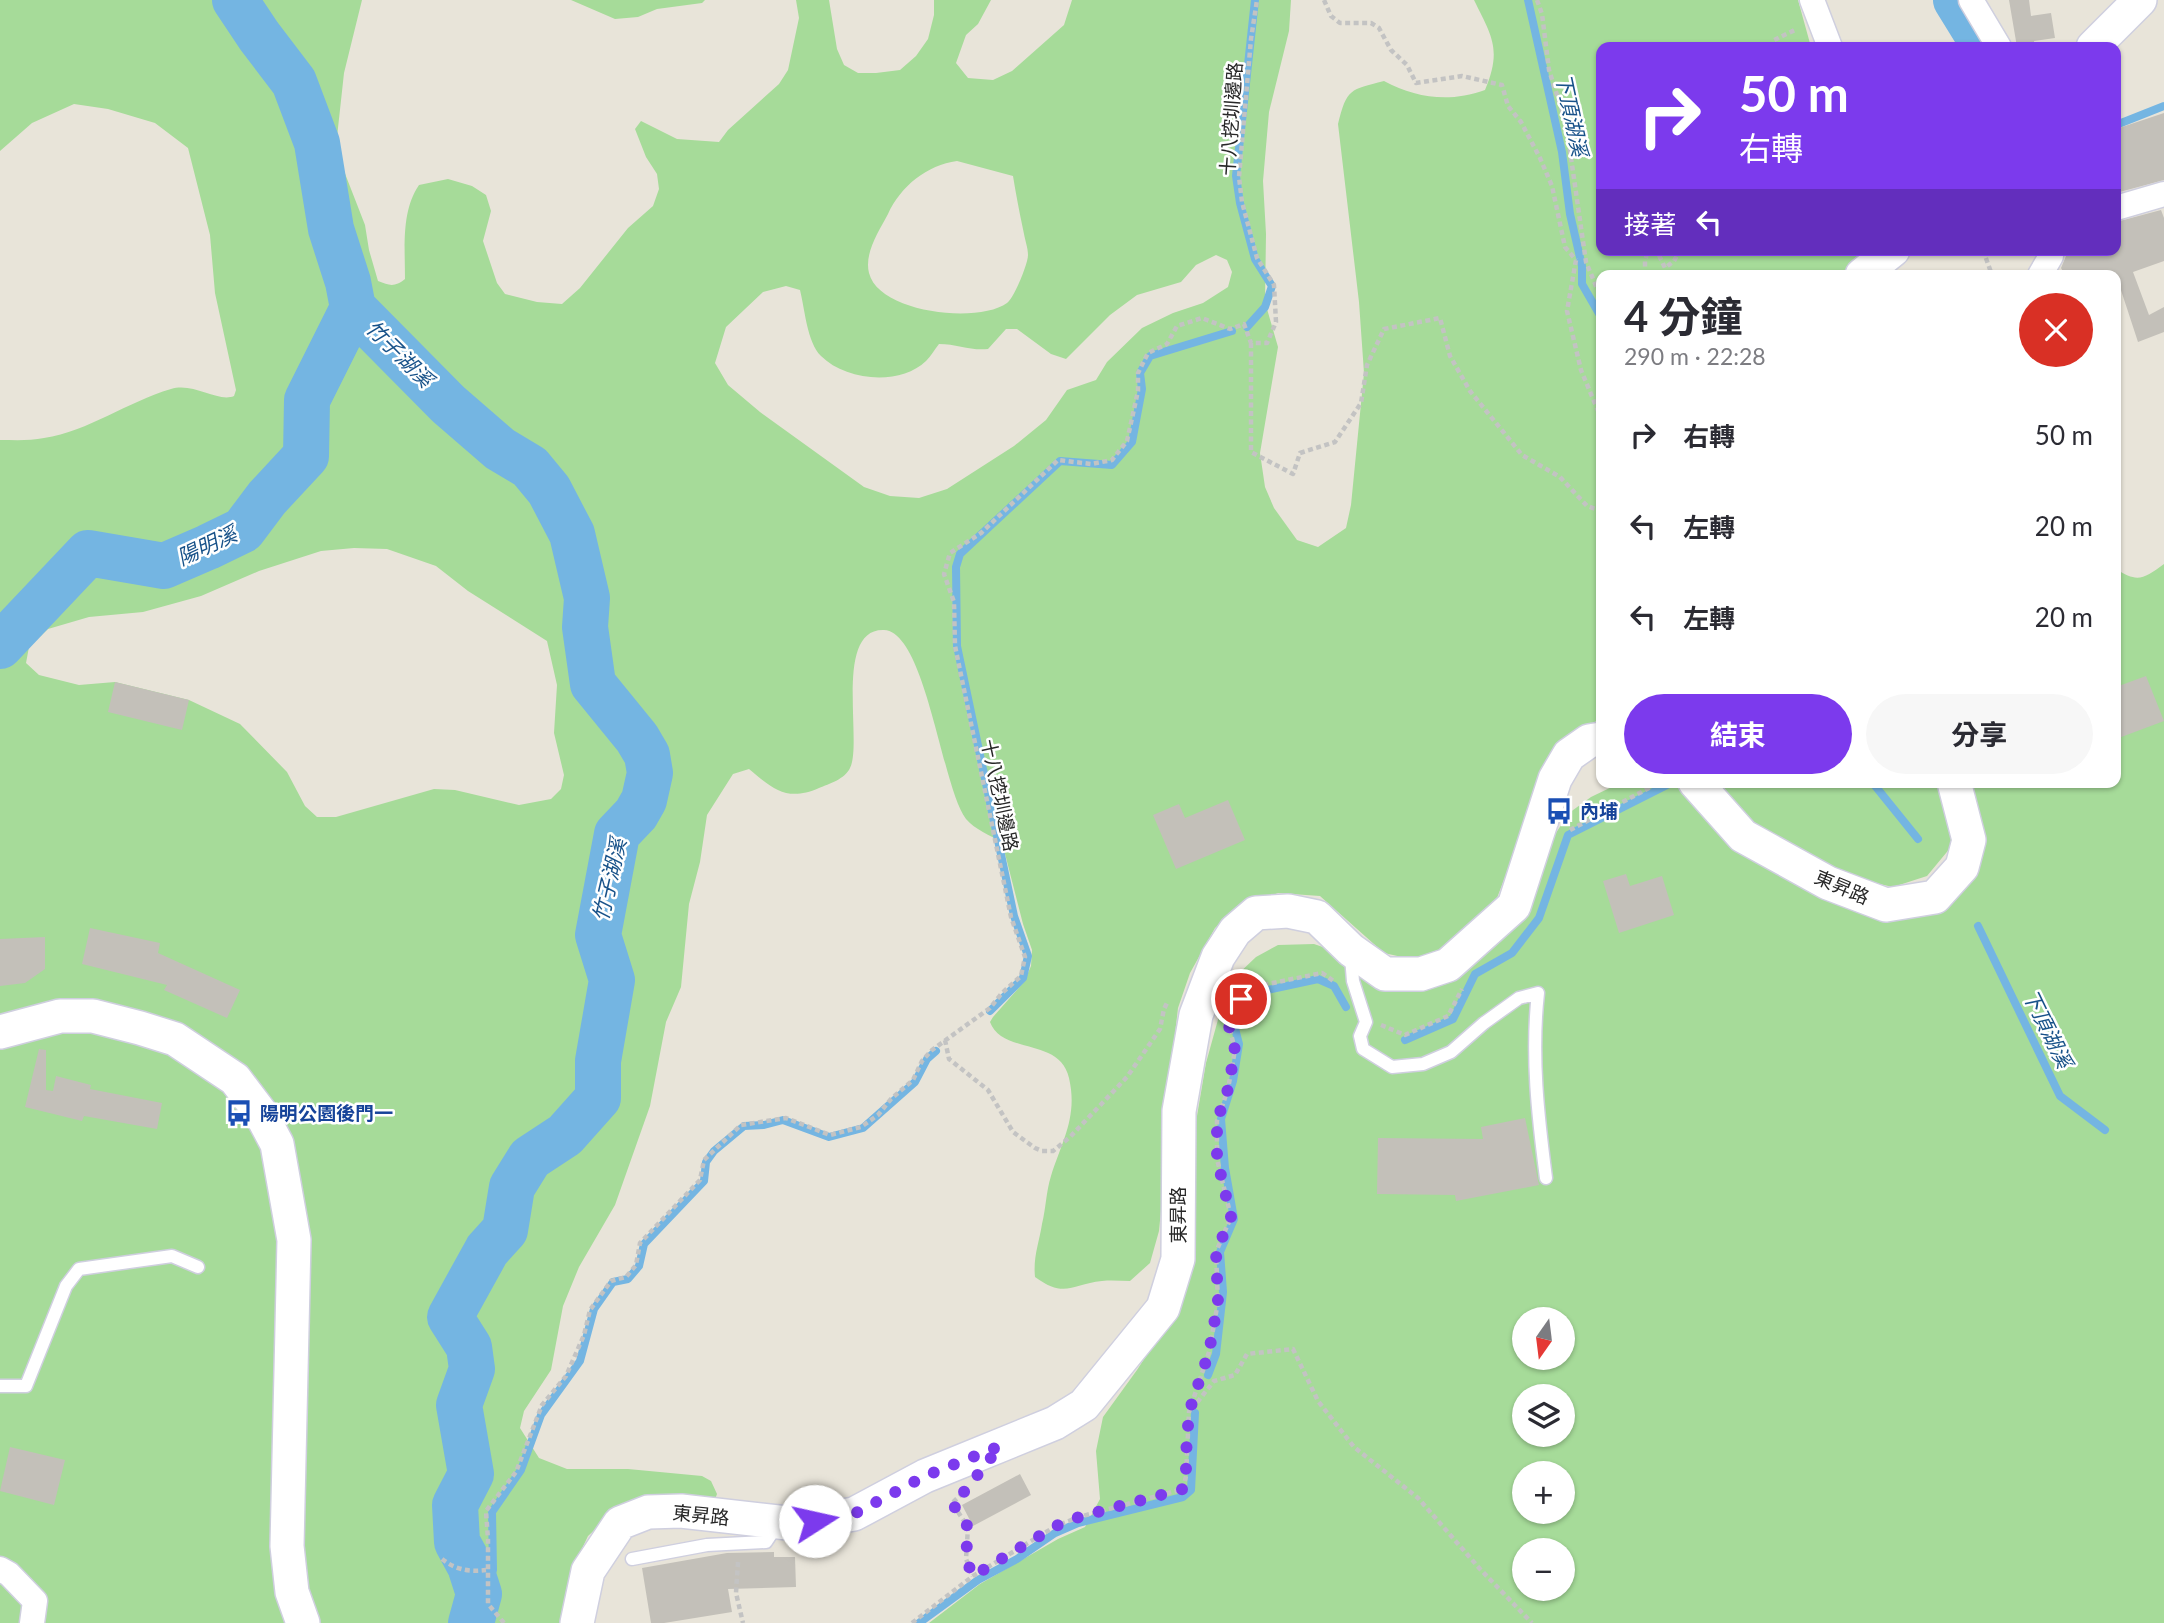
<!DOCTYPE html>
<html lang="zh-TW">
<head>
<meta charset="utf-8">
<style>
  :root { --surface:#fff; --page:#f7f7f7; --text:#2b2b33; --muted:#7c7c81; --accent:#7c3aed }
  body { margin:0; font-family:Lato,"Noto Sans TC",sans-serif; background:var(--page); color:var(--text); height:100vh; display:flex; flex-direction:column; font-size:26px; white-space:nowrap }
  * { box-sizing:border-box; margin:0 }
  p { font-size:23px; color:var(--muted) }
  .icon { flex:none; width:38px; height:38px; fill:none; stroke:currentColor; stroke-width:2; stroke-linecap:round; stroke-linejoin:round }
  .map { position:relative; flex:1; overflow:hidden }
  .sheet { position:absolute; left:1596px; top:270px; width:525px; height:518px; display:flex; flex-direction:column; background:var(--surface); border-radius:14px; box-shadow:0 2px 5px #0004 }
  .sheet>* { flex:none }
  .top-card { position:absolute; left:1596px; top:42px; width:525px; height:214px; border-radius:14px; box-shadow:0 2px 5px #0004; background:#7c3aed; color:#fff; overflow:hidden }
  .needle { width:46px; rotate:194deg }
  .controls { position:absolute; left:1512px; top:1307px; display:grid; gap:14px }
  .controls a { display:grid; place-items:center; width:63px; height:63px; border-radius:50%; background:var(--surface); box-shadow:0 2px 5px #0004; font-size:35px }
  .pin { position:absolute; display:grid; place-items:center; width:60px; height:60px; color:#fff; margin:-30px; border:4px solid #fff; border-radius:50%; box-shadow:0 2px 7px #0007 }
  .me { position:absolute; width:77px; margin:-38px; rotate:80deg; stroke-linejoin:round; filter:drop-shadow(0 0 5px #0008) }
  .turn { display:flex; align-items:center; gap:24px; height:147px; padding:0 28px; font-size:32px }
  .turn .icon { width:91px; height:91px; stroke-width:2.5 }
  .turn b { display:block; font-size:49px; line-height:60px }
  .then { display:flex; align-items:center; height:66px; padding:0 28px; background:#0003; gap:14px; font-size:26px }
  .round { display:grid; place-items:center; flex:none; width:74px; height:74px; border-radius:37px; background:var(--page) }
  .summary { display:flex; align-items:center; justify-content:space-between; height:119px; padding:0 28px }
  h1 { font-size:42px; font-weight:700; line-height:52px }
  .button { display:flex; gap:14px; margin-top:auto; padding:14px 28px }
  .button a { flex:1; height:80px; border-radius:42px; background:var(--accent); color:#fff; font-size:28px; font-weight:700; line-height:80px; text-align:center }
  .button a+a { background:var(--page); color:var(--text) }
  ul { padding:0; list-style:none }
  li { display:flex; align-items:center; gap:21px; height:91px; padding:0 28px }
  li div { flex:1 }
  li b { display:block; font-size:26px }
  li em { font-style:normal }
  .map>svg:first-child { display:block }
  .green { fill:#a6db99; fill-rule:evenodd }
  .lines { fill:none; stroke-linecap:round; stroke-linejoin:round }
  .stream { stroke:#74b5e2; stroke-width:8 }
  .river { stroke:#74b5e2; stroke-width:46 }
  .building { fill:#c3c0b9 }
  .lane-casing { stroke:#cfcfdf; stroke-width:15 }
  .street-casing { stroke:#cfcfdf; stroke-width:27 }
  .secondary-casing { stroke:#cfcfdf; stroke-width:36 }
  .path { stroke:#c3c3c3; stroke-width:4.5; stroke-dasharray:5 3.5; stroke-linecap:butt }
  .lane { stroke:#fff; stroke-width:12 }
  .street { stroke:#fff; stroke-width:24 }
  .secondary { stroke:#fff; stroke-width:33 }
  .route { stroke:#7c3aed; stroke-width:12; stroke-dasharray:0 21.6 }
  .labels { text-anchor:middle; stroke-width:5; stroke-linejoin:round; paint-order:stroke }
  .street-label { font-size:19px; fill:#272727; stroke:#fff }
  .transit-label { font-size:19px; font-weight:bold; fill:#164399; stroke:#fff; text-anchor:start }
  .water-label { font-size:21px; font-style:italic; fill:#185289; stroke:#fff }
</style>
</head>
<body>
<div class="map">
<svg width="2164" height="1623" viewBox="0 0 2164 1623">
  <rect width="100%" height="100%" fill="#e8e4d9"/>
  <path class="green" d="M 0,0 L 362,0 L 344,73 L 337,137 L 344,171 L 365,225 L 369,250 L 378,281 C 390,286 395,287 405,279 C 405,248 401,211 419,185 L 448,179 L 472,186 L 486,195 L 491,211 L 483,241 L 497,283 L 505,294 L 537,302 L 562,304 L 580,288 L 628,228 L 653,206 L 659,189 L 657,174 L 646,157 L 635,129 L 641,121 L 677,139 L 719,142 L 728,130 L 779,84 L 788,70 L 799,18 L 796,0 L 829,0 L 837,49 L 844,65 L 858,73 L 876,73 L 900,70 L 916,56 L 928,39 L 934,15 L 934,0 L 991,0 L 978,24 L 966,35 L 956,63 L 968,78 L 993,80 L 1012,71 L 1064,25 L 1072,0 L 1291,0 L 1289,31 L 1269,112 L 1263,181 L 1266,234 L 1265,302 L 1278,347 L 1260,453 L 1265,487 L 1274,508 L 1297,540 L 1318,547 L 1346,528 L 1351,505 L 1364,373 L 1359,302 L 1338,124 C 1347,88 1350,90 1384,81 C 1416,98 1449,103 1485,90 C 1502,49 1492,37 1474,0 L 1798,0 L 1811,47 L 1601,47 L 1601,250 L 1864,250 L 1844,275 L 1601,275 L 1601,719 L 1571,733 L 1554,749 L 1497,898 L 1465,939 L 1442,952 L 1411,959 L 1384,953 L 1320,896 L 1278,893 L 1235,910 L 1215,928 L 1190,973 L 1178,1008 L 1166,1113 L 1166,1157 L 1159,1231 L 1150,1263 L 1130,1281 C 1121,1281 1112,1280 1102,1281 C 1072,1284 1065,1299 1035,1277 C 1033,1257 1039,1243 1042,1224 C 1046,1208 1046,1192 1051,1176 C 1062,1141 1078,1117 1069,1078 C 1060,1037 1002,1055 990,1022 L 993,1017 L 1024,982 L 1031,966 L 1032,950 L 1023,924 L 1002,842 C 991,836 974,829 966,819 C 942,788 926,632 884,630 C 833,628 863,743 850,768 C 845,779 829,784 819,788 C 787,802 773,789 749,769 L 733,774 L 707,815 L 700,862 L 689,904 L 681,987 L 666,1022 L 650,1106 L 615,1205 L 579,1267 L 563,1306 L 551,1370 L 524,1411 L 520,1428 L 539,1458 L 567,1469 L 628,1469 L 702,1476 L 711,1481 L 717,1494 L 714,1502 L 616,1510 L 588,1536 L 570,1574 L 560,1623 L 0,1623 L 0,440 C 14,440 30,441 44,438 C 89,431 127,402 171,389 C 194,382 218,403 234,396 L 236,390 L 215,293 L 210,235 L 188,148 L 155,123 L 108,109 L 74,104 L 32,123 L 0,151 ZM 957,161 L 1013,176 C 1016,195 1020,215 1024,234 C 1025,240 1028,248 1028,255 C 1028,264 1014,298 1007,303 C 978,324 879,313 869,273 C 864,253 879,231 888,214 C 901,186 927,165 957,161 ZM 1216,255 L 1227,260 L 1232,272 L 1228,287 L 1203,303 L 1173,313 L 1142,328 L 1107,362 L 1096,380 L 1067,390 L 1046,420 L 1014,446 L 947,489 L 919,498 L 890,496 L 864,487 L 760,412 L 728,385 L 715,363 L 726,327 L 763,292 L 786,286 L 800,290 C 805,310 807,342 821,356 C 846,381 900,386 926,361 C 931,356 935,349 939,344 C 957,344 971,351 988,349 L 1006,329 L 1017,329 L 1051,354 L 1066,359 L 1110,315 L 1137,295 L 1181,282 L 1196,265 ZM 354,548 L 387,549 L 436,566 L 468,591 L 547,641 L 557,685 L 554,733 L 564,775 L 561,789 L 551,799 L 519,805 L 455,790 L 434,789 L 336,817 L 317,817 L 305,806 L 287,772 L 240,724 L 189,700 L 115,682 L 79,685 L 39,675 L 26,663 L 29,647 L 48,629 L 89,617 L 143,612 L 201,596 L 259,571 L 321,551 Z
    M 571,0 L 705,0 L 702,3 L 657,9 L 638,17 L 615,19 Z
    M 2164,564 L 2164,1623 L 929,1623 L 980,1584 L 1058,1539 L 1085,1527 L 1100,1499 L 1096,1451 L 1103,1417 L 1137,1370 L 1172,1316 L 1197,1116 L 1206,1063 L 1224,998 L 1236,976 L 1256,957 L 1278,945 L 1314,944 L 1340,953 L 1398,989 L 1414,991 L 1433,984 L 1548,845 L 1569,813 L 1591,797 L 1620,783 L 1687,782 L 1762,856 L 1942,903 L 1962,782 L 2116,782 L 2116,569 C 2137,583 2144,579 2164,564 ZM 1524,1320 L 1563,1320 L 1563,1358 L 1524,1358 ZM 1524,1396 L 1563,1396 L 1563,1435 L 1524,1435 ZM 1524,1474 L 1563,1474 L 1563,1512 L 1524,1512 ZM 1524,1550 L 1563,1550 L 1563,1589 L 1524,1589 Z
    M 1713,782 L 1943,782 L 1951,827 L 1951,847 L 1927,876 L 1893,887 L 1816,870 L 1759,834 Z"/>
  <g class="lines">
    <path class="stream" d="M 1528,0 L 1562,152 L 1570,214 L 1582,266 L 1582,284 L 1601,317
      M 2116,125 L 2164,106
      M 1247,327 L 1265,307 L 1272,286 L 1255,259 L 1240,203 L 1236,176 L 1255,0
      M 1872,782 L 1918,839
      M 1978,926 L 2060,1096 L 2105,1130
      M 990,1011 L 1023,978 L 1028,956 L 1014,916 L 957,646 L 956,567 L 960,554 L 1060,461 L 1112,465 L 1132,442 L 1142,389 L 1140,373 L 1150,356 L 1232,331
      M 1405,1040 L 1453,1019 L 1475,974 L 1512,953 L 1539,918 L 1568,835 L 1671,783
      M 1208,1375 L 1216,1354 L 1223,1292 L 1220,1252 L 1234,1219 L 1225,1168 L 1221,1119 L 1233,1081 L 1239,1044 L 1231,1013 L 1254,993 L 1318,979 L 1334,986 L 1346,1007
      M 479,1594 L 488,1584 L 493,1570 L 492,1512 L 521,1470 L 541,1415 L 580,1361 L 594,1309 L 613,1282 L 628,1279 L 639,1266 L 644,1244 L 704,1181 L 706,1162 L 714,1151 L 744,1126 L 764,1125 L 783,1120 L 829,1137 L 863,1128 L 915,1082 L 927,1059 L 936,1051
      M 919,1623 L 978,1580 L 1017,1559 L 1055,1533 L 1078,1523 L 1183,1497 L 1191,1490 L 1195,1413"/>
    <path class="river" d="M 235,0 L 259,36 L 294,82 L 317,143 L 331,229 L 348,282 L 353,308 L 448,404 L 500,449 L 530,467 L 549,490 L 572,534 L 587,598 L 585,627 L 593,684 L 637,738 L 647,755 L 650,773 L 644,800 L 636,814 L 617,834 L 598,935 L 612,980 L 598,1061 L 598,1098 L 565,1135 L 530,1158 L 512,1187 L 505,1230 L 487,1250 L 450,1317 L 469,1347 L 472,1369 L 459,1405 L 471,1474 L 455,1505 L 457,1542 L 470,1566 L 479,1594 L 471,1623
      M 1956,0 L 1985,47
      M 0,646 L 88,553 L 164,566 L 208,547 L 243,530 L 267,498 L 306,456 L 307,400 L 353,308"/>
  </g>
  <path class="building" d="M 2009,0 L 2029,0 L 2031,16 L 2051,13 L 2055,38 L 2034,41 L 2035,47 L 2017,47 Z
    M 2164,113 L 2164,180 L 2116,193 L 2116,129 Z
    M 2161,210 L 2164,218 L 2164,261 L 2133,272 L 2149,315 L 2164,307 L 2164,332 L 2138,342 L 2116,275 L 2065,275 L 2061,268 L 2066,256 L 2074,250 L 2116,250 L 2116,222 Z
    M 2146,676 L 2164,721 L 2116,739 L 2116,687 Z
    M 115,682 L 189,700 L 182,730 L 108,712 Z
    M 1228,800 L 1245,840 L 1176,869 L 1153,815 L 1179,804 L 1185,818 Z
    M 1626,874 L 1630,886 L 1662,876 L 1674,915 L 1619,933 L 1603,881 Z
    M 90,928 L 160,943 L 158,953 L 240,990 L 227,1018 L 164,990 L 167,985 L 82,964 Z
    M 45,937 L 45,969 L 25,983 L 0,986 L 0,939 Z
    M 39,1049 L 46,1050 L 46,1090 L 53,1091 L 56,1076 L 91,1085 L 90,1089 L 162,1103 L 157,1129 L 84,1116 L 82,1121 L 25,1107 Z
    M 1525,1118 L 1539,1185 L 1456,1201 L 1455,1195 L 1377,1194 L 1378,1138 L 1483,1139 L 1481,1127 Z
    M 10,1447 L 65,1460 L 54,1505 L 0,1491 Z
    M 1020,1474 L 1031,1495 L 973,1526 L 962,1505 Z
    M 774,1552 L 774,1557 L 795,1557 L 796,1587 L 728,1589 L 732,1612 L 664,1623 L 651,1623 L 642,1568 L 727,1553 Z"/>
  <g class="lines">
    <defs>
      <path id="lane" d="M 1351,957 L 1353,981 L 1366,1022 L 1360,1036 L 1363,1049 L 1392,1067 L 1423,1064 L 1451,1052 L 1484,1023 L 1519,998 L 1538,993 C 1531,1055 1538,1117 1546,1178
        M 0,1386 L 26,1386 L 66,1286 L 79,1269 L 172,1256 L 198,1267
        M 632,1559 L 707,1545 L 766,1542 L 778,1524"/>
      <path id="street" d="M 1812,0 L 1830,47
        M 1971,0 L 1999,47
        M 2116,208 L 2164,194
        M 2040,275 L 2051,256 L 2051,250
        M 0,1569 L 9,1574 L 35,1601 L 32,1623"/>
      <path id="secondary" d="M 2093,47 L 2140,0
        M 1862,275 L 1893,250
        M 1695,782 L 1743,836 L 1828,883 L 1886,905 L 1935,897 L 1962,867 L 1969,840 L 1954,782
        M 0,1032 L 60,1016 L 93,1016 L 140,1028 L 175,1039 L 235,1079 L 260,1112 L 277,1144 L 294,1240 L 287,1546 L 292,1592 L 303,1623
        M 577,1623 L 588,1571 L 620,1523 L 648,1512 L 681,1511 L 796,1524 L 854,1514 L 925,1476 L 1055,1423 L 1084,1405 L 1163,1308 L 1178,1259 L 1179,1111 L 1196,1015 L 1218,957 L 1235,931 L 1256,913 L 1288,911 L 1317,917 L 1351,950 L 1385,974 L 1421,974 L 1448,965 L 1514,906 L 1555,779 L 1569,755 L 1589,741 L 1601,739"/>
    </defs>
    <use href="#lane" class="lane-casing"/>
    <use href="#street" class="street-casing"/>
    <use href="#secondary" class="secondary-casing"/>
    <path class="path" d="M 1324,0 L 1331,16 L 1340,23 L 1371,23 L 1379,28 L 1391,50 L 1407,65 L 1416,83 L 1462,76 L 1502,85 L 1508,106 L 1521,122 L 1540,158 L 1552,186 L 1565,247 L 1576,260
      M 1537,0 L 1542,14 L 1549,70 L 1566,123 L 1586,262 L 1601,298
      M 1772,47 L 1772,41 L 1797,29
      M 1653,250 L 1658,253 L 1665,268 L 1674,261 L 1680,250
      M 1983,250 L 1992,275
      M 1576,260 L 1567,311 L 1581,370 L 1601,418
      M 1645,275 L 1645,261 L 1648,250
      M 1251,343 L 1251,452 L 1293,474 L 1300,453 L 1335,442 L 1361,403 L 1367,365 L 1384,329 L 1440,318 L 1450,356 L 1470,391 L 1522,455 L 1560,477 L 1587,506 L 1601,511
      M 1570,830 L 1660,782
      M 1381,1025 L 1405,1035 L 1448,1016 L 1462,989
      M 945,1040 L 949,1059 L 988,1090 L 1013,1132 L 1035,1148 L 1042,1151 L 1053,1151 L 1070,1137 L 1127,1077 L 1160,1029 L 1164,1009 L 1168,1001
      M 1192,1409 L 1214,1381 L 1235,1375 L 1247,1354 L 1293,1349 L 1318,1401 L 1354,1447 L 1418,1498 L 1480,1569 L 1532,1623
      M 963,1493 L 952,1503 L 968,1527 L 966,1559 L 973,1576
      M 442,1559 C 456,1570 469,1572 486,1570
      M 738,1562 L 736,1593 L 743,1623
      M 504,1623 L 488,1604 L 488,1539 L 486,1511 L 516,1472 L 542,1405 L 566,1376 L 584,1335 L 590,1310 L 611,1281 L 626,1277 L 636,1265 L 640,1243 L 700,1180 L 704,1160 L 741,1125 L 786,1118 L 830,1135 L 861,1127 L 878,1115 L 891,1099 L 913,1080 L 922,1061 L 932,1050 L 990,1008 L 1002,993 L 1021,976 L 1025,957 L 1011,917 L 955,646 L 954,602 L 944,574 L 950,553 L 981,533 L 1058,460 L 1091,464 L 1112,460 L 1127,441 L 1138,391 L 1138,373 L 1148,353 L 1167,344 L 1177,326 L 1202,318 L 1230,329 L 1244,324 L 1251,343 L 1267,343 L 1276,322 L 1274,285 L 1257,258 L 1242,202 L 1239,177 L 1251,39 L 1257,0
      M 912,1623 L 973,1576 L 1056,1526 L 1079,1517 L 1183,1489 L 1186,1476 L 1189,1412 L 1209,1352 L 1218,1302 L 1216,1252 L 1231,1217 L 1217,1159 L 1217,1121 L 1228,1089 L 1235,1050 L 1228,1022 L 1229,1011 L 1253,987 L 1322,973 L 1335,982"/>
    <use href="#lane" class="lane"/>
    <use href="#street" class="street"/>
    <use href="#secondary" class="secondary"/>
  </g>
  <g class="lines">
    <path class="route" d="M 815,1521 L 854,1514 L 925,1476 L 1000,1446 L 965,1491 L 952,1503 L 968,1527 L 966,1559 L 973,1576 L 1056,1526 L 1079,1517 L 1183,1489 L 1186,1476 L 1186,1454 L 1189,1412 L 1209,1352 L 1218,1302 L 1216,1252 L 1231,1217 L 1217,1159 L 1217,1121 L 1228,1089 L 1235,1050 L 1228,1022 L 1229,1011 L 1241,999"/>
  </g>
  <defs>
    <symbol id="bus-bare" viewBox="-9 -9 18 18"><path d="M-5-6H5V4H4V6H2V4H-2V6H-4V4H-5ZM-3.5-4V0h7V-4ZM-3.5 1.2v1.5H-2V1.2ZM2 1.2v1.5H3.5V1.2Z" fill="#1a4fb4" stroke="#fff" stroke-width="2.5" paint-order="stroke"/></symbol>
  </defs>
  <g fill-rule="evenodd">
    <use href="#bus-bare" x="1540" y="792" width="38" height="38"/>
    <use href="#bus-bare" x="220" y="1094" width="38" height="38"/>
  </g>
  <g class="labels">
    <g class="street-label">
      <text transform="translate(1231 119) rotate(-86)" y="7">十八挖圳邊路</text>
      <text transform="translate(1000 795) rotate(78)" y="7">十八挖圳邊路</text>
      <text transform="translate(1842 887) rotate(23)" y="7">東昇路</text>
      <text transform="translate(1178 1215) rotate(-90)" y="7">東昇路</text>
      <text transform="translate(701 1515) rotate(6)" y="7">東昇路</text>
    </g>
    <g class="transit-label">
      <text x="1580" y="818">內埔</text>
      <text x="260" y="1120">陽明公園後門一</text>
    </g>
    <g class="water-label">
      <text transform="translate(1571 115) rotate(78)" y="7">下頂湖溪</text>
      <text transform="translate(399 354) rotate(45)" y="7">竹子湖溪</text>
      <text transform="translate(207 546) rotate(-25)" y="7">陽明溪</text>
      <text transform="translate(610 880) rotate(-77)" y="7">竹子湖溪</text>
      <text transform="translate(2047 1029) rotate(64)" y="7">下頂湖溪</text>
    </g>
  </g>
</svg>
<div class="controls">
<a><svg class="needle" viewBox="-14 -14 28 28"><path d="M0-13l5 13h-10z" fill="#e53935"/><path d="M0 13l5-13h-10z" fill="#7c7c81"/></svg></a>
<a><svg class="icon" aria-label="layers" viewBox="0 0 24 24"><path d="M12 4l9 5-9 5-9-5zM3 14l9 5 9-5"/></svg></a>
<a>+</a>
<a>−</a>
</div>
<div class="pin" style="left:1241px;top:999px;background:#d93025"><svg class="icon" aria-label="arrive" viewBox="0 0 24 24"><path d="M6 21V4h12l-3 4 3 4H6"/></svg></div>
<svg class="me" style="left:815px;top:1521px" viewBox="-20 -20 40 40"><circle r="19" fill="#fff"/><path d="M0-13L10 11 0 6-10 11z" fill="#7c3aed"/></svg>
<div class="top-card">
<div class="turn"><svg class="icon" aria-label="right" viewBox="0 0 24 24"><path d="M7 20v-9h11M14 6l5 5-5 5"/></svg><div><b>50 m</b>右轉</div></div>
<div class="then">接著<svg class="icon" aria-label="left" viewBox="0 0 24 24"><path d="M17 20v-9H6M10 6l-5 5 5 5"/></svg></div>
</div>
<section class="sheet">
<div class="summary"><div><h1>4 分鐘</h1><p>290 m · 22:28</p></div><a class="round" style="background:#d93025;color:#fff"><svg class="icon" aria-label="close" viewBox="0 0 24 24"><path d="M6 6l12 12M18 6L6 18"/></svg></a></div>
<ul>
<li><svg class="icon" aria-label="right" viewBox="0 0 24 24"><path d="M7 20v-9h11M14 6l5 5-5 5"/></svg><div><b>右轉</b></div><em>50 m</em></li>
<li><svg class="icon" aria-label="left" viewBox="0 0 24 24"><path d="M17 20v-9H6M10 6l-5 5 5 5"/></svg><div><b>左轉</b></div><em>20 m</em></li>
<li><svg class="icon" aria-label="left" viewBox="0 0 24 24"><path d="M17 20v-9H6M10 6l-5 5 5 5"/></svg><div><b>左轉</b></div><em>20 m</em></li>
</ul>
<div class="button"><a>結束</a><a>分享</a></div>
</section>
</div>
</body>
</html>
